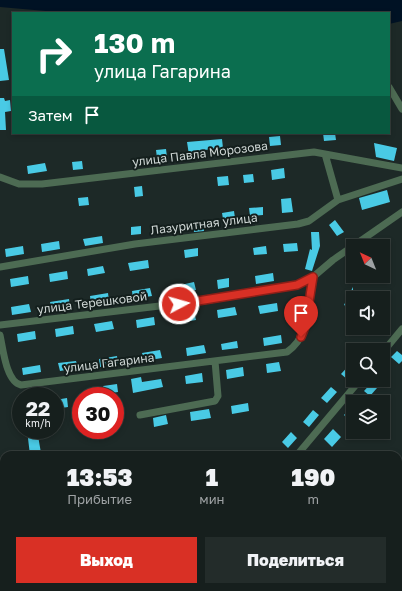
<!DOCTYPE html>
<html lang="ru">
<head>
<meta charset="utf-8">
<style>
  :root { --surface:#161f1d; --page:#232c2a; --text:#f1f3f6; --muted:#9ea2a4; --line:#353d3b; --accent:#d93025 }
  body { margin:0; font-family:"Golos Text",sans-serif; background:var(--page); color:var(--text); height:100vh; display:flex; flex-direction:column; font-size:15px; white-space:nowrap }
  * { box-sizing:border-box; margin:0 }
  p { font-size:13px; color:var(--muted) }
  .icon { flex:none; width:22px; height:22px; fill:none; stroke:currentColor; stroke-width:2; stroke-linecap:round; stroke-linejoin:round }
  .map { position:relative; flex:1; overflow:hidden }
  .panel { position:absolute; left:0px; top:451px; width:402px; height:140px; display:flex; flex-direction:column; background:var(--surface); border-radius:12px 12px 0 0; box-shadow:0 2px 6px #0003,0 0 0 1px var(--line) }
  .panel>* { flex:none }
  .top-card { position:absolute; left:12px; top:12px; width:378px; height:122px; border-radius:0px; box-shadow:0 2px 6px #0003,0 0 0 1px var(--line); background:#0b6e4f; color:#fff; overflow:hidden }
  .needle { width:26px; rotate:317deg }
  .tools { position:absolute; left:346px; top:239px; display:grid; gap:8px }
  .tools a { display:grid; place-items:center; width:44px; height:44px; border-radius:0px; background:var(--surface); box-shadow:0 2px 6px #0003,0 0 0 1px var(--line); font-size:20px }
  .speed { position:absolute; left:12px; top:387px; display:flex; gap:8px; font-size:20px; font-weight:700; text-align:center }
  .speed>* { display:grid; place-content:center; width:52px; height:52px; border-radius:50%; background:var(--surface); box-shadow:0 2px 6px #0003,0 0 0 1px var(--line); line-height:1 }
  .speed small { font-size:10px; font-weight:400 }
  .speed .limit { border:6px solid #d22; background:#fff; color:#111 }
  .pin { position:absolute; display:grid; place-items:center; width:34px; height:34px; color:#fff; margin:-41px -17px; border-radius:50% 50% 50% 0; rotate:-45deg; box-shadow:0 0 4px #0007 }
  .pin .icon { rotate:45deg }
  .me { position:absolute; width:44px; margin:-22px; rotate:84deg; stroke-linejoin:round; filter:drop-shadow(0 0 3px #0008) }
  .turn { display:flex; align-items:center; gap:14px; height:84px; padding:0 16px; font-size:18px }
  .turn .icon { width:52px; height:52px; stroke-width:2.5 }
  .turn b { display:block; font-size:28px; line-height:34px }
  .then { display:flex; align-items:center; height:38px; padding:0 16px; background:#0003; gap:8px; font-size:15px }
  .eta { display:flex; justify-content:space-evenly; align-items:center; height:68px; text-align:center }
  .eta b { font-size:24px; font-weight:800; line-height:28px }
  .primary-button { display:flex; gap:8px; margin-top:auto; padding:8px 16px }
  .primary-button a { flex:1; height:46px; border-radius:0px; background:var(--accent); color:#fff; font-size:16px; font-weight:800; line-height:46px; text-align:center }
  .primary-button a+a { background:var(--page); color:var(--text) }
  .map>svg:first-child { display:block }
  .water { fill:#001224 }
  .building { fill:#49cae5 }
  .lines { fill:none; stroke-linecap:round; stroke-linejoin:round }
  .minor { stroke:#4d6b53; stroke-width:7 }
  .route-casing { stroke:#8d1f18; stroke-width:10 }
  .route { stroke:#d93025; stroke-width:7 }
  .labels { text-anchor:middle; stroke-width:4; stroke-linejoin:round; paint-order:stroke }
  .street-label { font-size:12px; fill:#ced6d4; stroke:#141f1d }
</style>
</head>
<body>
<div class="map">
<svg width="402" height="591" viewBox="0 0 402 591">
  <rect width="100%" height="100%" fill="#1d2927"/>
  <path class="water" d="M 0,0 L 402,0 L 402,21 L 389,24 L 389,13 L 69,13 L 0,7 Z"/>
  <path class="building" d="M 0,49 L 4,49 L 9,80 L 0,81 Z
    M 0,98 L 4,98 L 5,101 L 10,100 L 11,111 L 5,112 L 6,130 L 0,130 Z
    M 323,133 L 335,133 L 336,140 L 324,141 Z
    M 280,136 L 281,145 L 270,146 L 269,137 Z
    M 222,139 L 223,148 L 204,150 L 204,153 L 189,155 L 187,142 Z
    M 374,143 L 397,148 L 394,161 L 376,157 Z
    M 166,149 L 167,157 L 157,158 L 156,150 Z
    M 82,161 L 83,169 L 73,170 L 72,162 Z
    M 45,163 L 47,171 L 28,174 L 27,166 Z
    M 284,168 L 285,178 L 272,180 L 271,170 Z
    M 253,174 L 254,182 L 244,183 L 243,175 Z
    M 228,176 L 229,185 L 218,186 L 217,177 Z
    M 142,186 L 143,196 L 135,197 L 134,187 Z
    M 387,190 L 390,202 L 362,210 L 359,198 Z
    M 88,197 L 89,205 L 79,206 L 78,198 Z
    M 291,198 L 293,212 L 282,213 L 281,199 Z
    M 263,207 L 263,215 L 250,216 L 249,208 Z
    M 234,211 L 235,218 L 223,219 L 222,213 Z
    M 335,220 L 344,232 L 337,236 L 329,225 Z
    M 203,223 L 204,231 L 194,232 L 193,224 Z
    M 141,226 L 141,234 L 131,235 L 131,227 Z
    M 311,232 L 319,232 L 320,246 L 312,271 L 305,269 L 310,249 L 312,250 Z
    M 102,236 L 103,243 L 85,246 L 83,239 Z
    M 59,241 L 60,249 L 42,252 L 41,244 Z
    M 297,243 L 298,251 L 284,252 L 283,244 Z
    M 23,246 L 24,254 L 6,257 L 5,249 Z
    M 266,246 L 267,254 L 254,255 L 253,248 Z
    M 198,248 L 198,256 L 185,258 L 184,250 Z
    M 148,260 L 149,268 L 130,271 L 128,263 Z
    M 103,266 L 105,273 L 88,276 L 87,269 Z
    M 67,271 L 68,279 L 50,282 L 49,274 Z
    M 273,273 L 274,281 L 256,284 L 255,276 Z
    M 28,276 L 29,284 L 11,287 L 10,279 Z
    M 229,278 L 229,287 L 218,289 L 217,280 Z
    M 194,282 L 196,290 L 177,293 L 176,286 Z
    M 353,287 L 353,291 L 366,298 L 353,298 L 353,310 L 344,305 Z
    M 150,288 L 152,296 L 133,299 L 132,291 Z
    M 108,293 L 109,301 L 91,304 L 90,296 Z
    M 69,299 L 70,307 L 52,310 L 50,302 Z
    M 277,303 L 278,311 L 260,314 L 258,306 Z
    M 29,304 L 31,312 L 12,315 L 11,307 Z
    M 235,307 L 237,315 L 218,318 L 217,310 Z
    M 194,312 L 196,320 L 177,323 L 176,315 Z
    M 154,317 L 155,325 L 137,328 L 136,320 Z
    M 112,321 L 114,329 L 96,332 L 94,324 Z
    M 73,326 L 74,334 L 56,337 L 55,329 Z
    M 35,331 L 36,339 L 18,342 L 17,334 Z
    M 281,335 L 282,343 L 264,346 L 263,338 Z
    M 237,341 L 238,348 L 222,350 L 221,344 Z
    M 204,345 L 206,353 L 187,356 L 186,348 Z
    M 160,350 L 162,358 L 144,361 L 142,353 Z
    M 397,351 L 402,355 L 402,361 L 399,364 L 391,357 Z
    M 117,356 L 118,364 L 100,367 L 99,359 Z
    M 76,361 L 78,368 L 60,371 L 58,363 Z
    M 353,361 L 353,374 L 348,380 L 341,374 Z
    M 279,362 L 281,371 L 267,373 L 266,364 Z
    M 40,365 L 41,372 L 23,375 L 22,368 Z
    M 243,367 L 244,376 L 227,379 L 226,370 Z
    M 202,373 L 203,382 L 186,384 L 185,376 Z
    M 141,377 L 142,382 L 161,379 L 163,387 L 133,393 L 131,379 Z
    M 374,380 L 384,380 L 370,396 L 364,391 Z
    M 117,384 L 118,392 L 105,394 L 103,386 Z
    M 331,387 L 337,392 L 327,403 L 321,398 Z
    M 67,398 L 68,407 L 55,409 L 55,400 Z
    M 248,403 L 249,411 L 232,414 L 231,406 Z
    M 353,405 L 353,424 L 344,415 Z
    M 209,409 L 211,418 L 191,421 L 190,412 Z
    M 313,410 L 319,415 L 309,427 L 303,422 Z
    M 166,415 L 168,424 L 154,427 L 153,418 Z
    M 333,429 L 341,437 L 332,447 L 324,439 Z
    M 27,430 L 37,430 L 41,453 L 30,455 Z
    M 291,432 L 297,438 L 288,448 L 282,442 Z"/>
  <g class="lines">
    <path class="minor" d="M 389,87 L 402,109
      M 325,154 L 338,200
      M 0,177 L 19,184 L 42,184 L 314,152 L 402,168
      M 0,267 L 135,244 L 298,224 L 309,221 L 338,200 L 402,179
      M 0,325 L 210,300 L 297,285 L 313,277 L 333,260 L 402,212
      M 0,335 C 3,348 6,382 21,385 L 287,352 C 311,336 308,303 313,277
      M 383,352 L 402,329
      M 140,415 L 215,401 L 218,396 L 215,361
      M 297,455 L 360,380
      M 398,515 L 402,511
      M 348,587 L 354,591
      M 314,590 L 321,587"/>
  </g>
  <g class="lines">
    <defs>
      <path id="route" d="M 179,304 L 297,285 L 313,277 L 305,327 L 301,337"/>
    </defs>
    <use href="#route" class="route-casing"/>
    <use href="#route" class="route"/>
  </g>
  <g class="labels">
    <g class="street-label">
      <text transform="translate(200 154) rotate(-7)" y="4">улица Павла Морозова</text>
      <text transform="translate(204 224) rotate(-7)" y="4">Лазуритная улица</text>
      <text transform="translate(92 303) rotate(-7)" y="4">улица Терешковой</text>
      <text transform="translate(109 363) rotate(-7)" y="4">улица Гагарина</text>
    </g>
  </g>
</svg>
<div class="tools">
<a><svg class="needle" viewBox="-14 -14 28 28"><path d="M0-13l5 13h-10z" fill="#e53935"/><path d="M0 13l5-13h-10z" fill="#9ea2a4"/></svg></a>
<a><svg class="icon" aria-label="sound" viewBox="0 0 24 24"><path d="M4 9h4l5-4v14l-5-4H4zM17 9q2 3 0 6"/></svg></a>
<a><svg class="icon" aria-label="search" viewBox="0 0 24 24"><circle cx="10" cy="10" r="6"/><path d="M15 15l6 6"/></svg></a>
<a><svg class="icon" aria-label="layers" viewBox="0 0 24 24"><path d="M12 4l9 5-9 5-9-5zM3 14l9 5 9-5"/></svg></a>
</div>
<div class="speed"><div>22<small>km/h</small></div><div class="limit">30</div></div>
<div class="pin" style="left:301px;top:337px;background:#d93025"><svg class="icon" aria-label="arrive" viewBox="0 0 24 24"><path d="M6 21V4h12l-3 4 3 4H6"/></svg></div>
<svg class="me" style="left:179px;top:304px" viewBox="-20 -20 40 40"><circle r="17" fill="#d93025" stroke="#fff" stroke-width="3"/><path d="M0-11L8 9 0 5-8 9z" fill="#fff"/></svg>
<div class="top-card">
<div class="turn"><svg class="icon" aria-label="right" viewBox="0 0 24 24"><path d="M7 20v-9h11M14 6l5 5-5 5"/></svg><div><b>130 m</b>улица Гагарина</div></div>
<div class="then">Затем<svg class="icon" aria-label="arrive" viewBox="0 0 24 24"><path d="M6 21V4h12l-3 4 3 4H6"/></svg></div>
</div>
<section class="panel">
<div class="eta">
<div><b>13:53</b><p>Прибытие</p></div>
<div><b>1</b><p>мин</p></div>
<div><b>190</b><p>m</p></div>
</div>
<div class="primary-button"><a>Выход</a><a>Поделиться</a></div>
</section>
</div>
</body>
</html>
